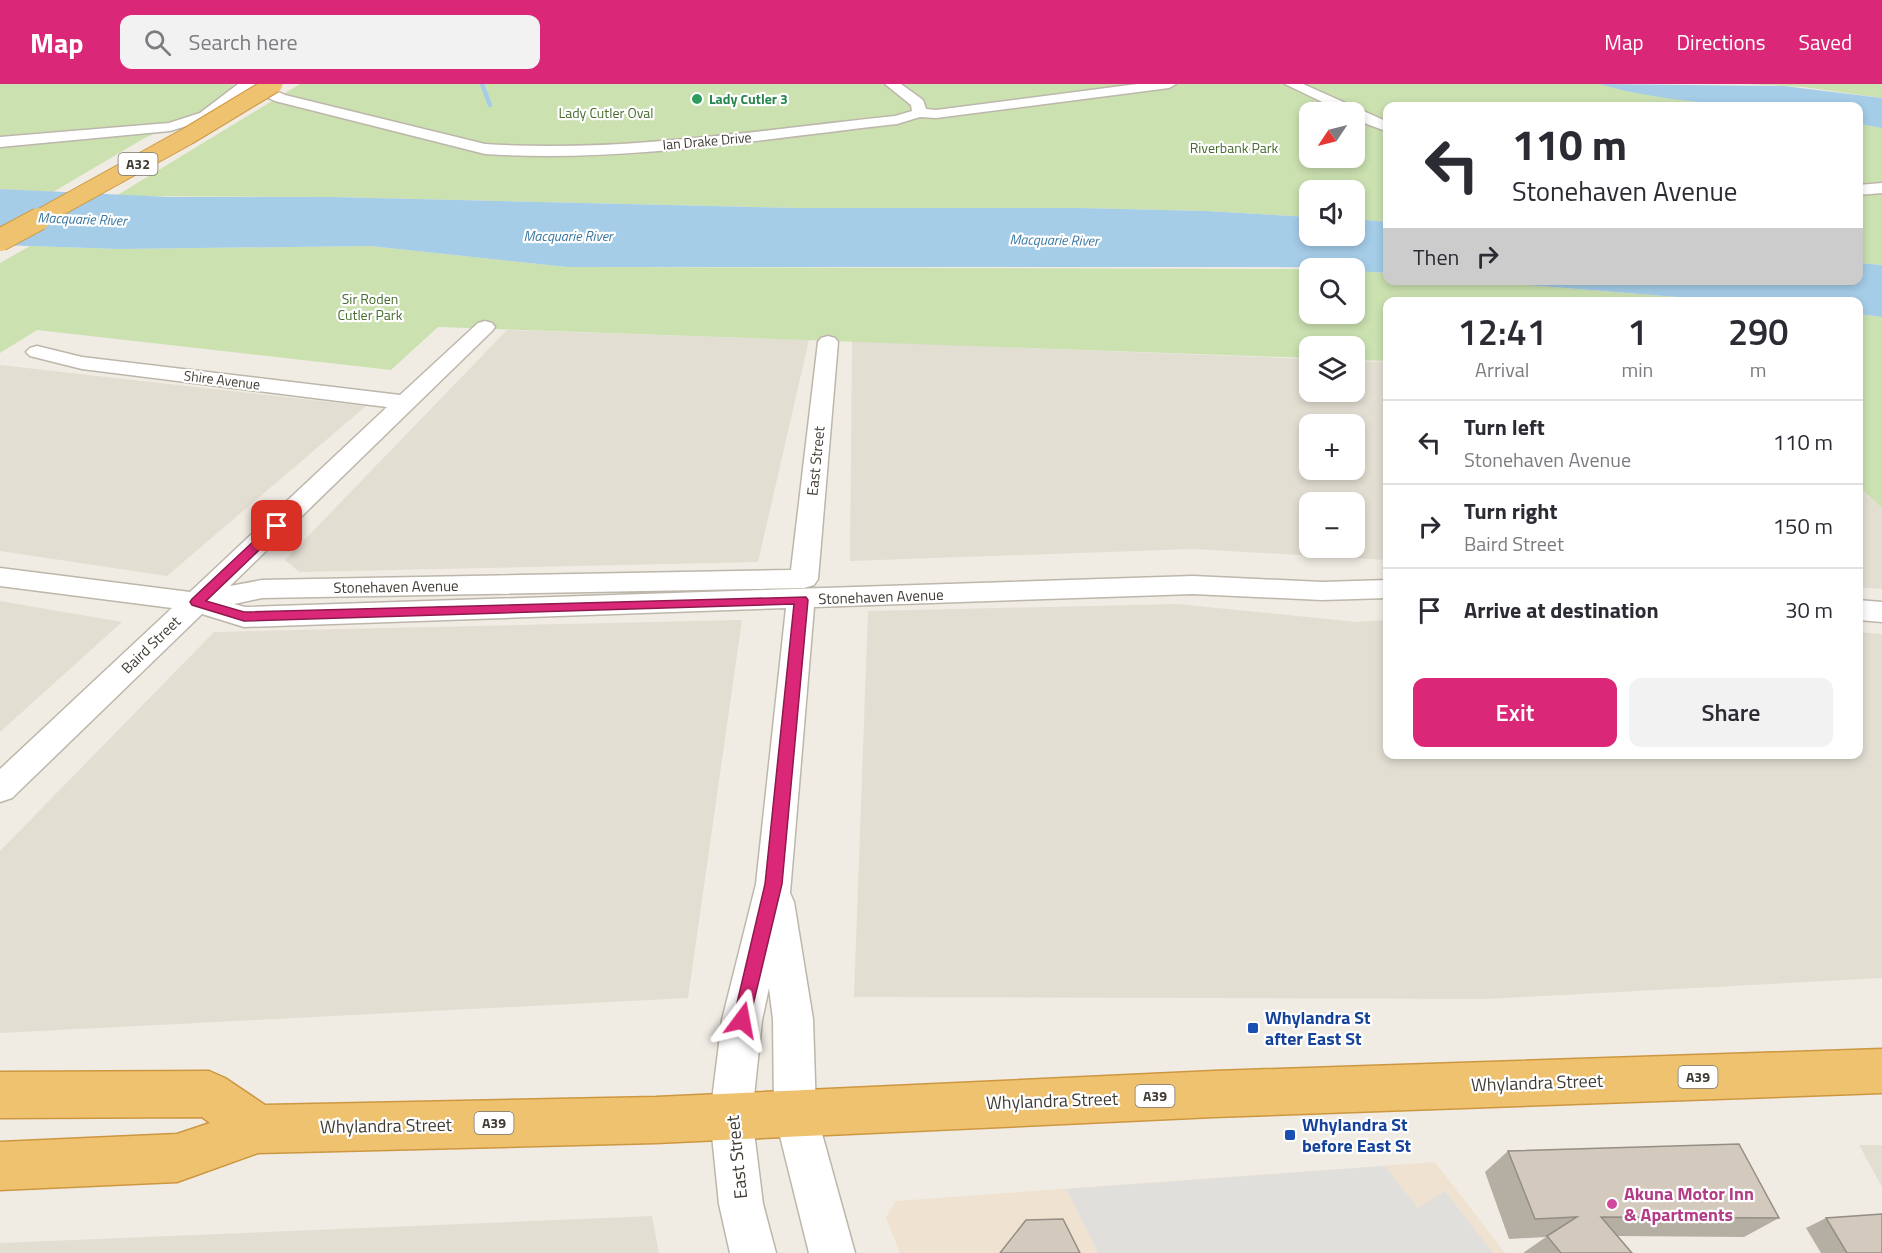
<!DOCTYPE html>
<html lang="en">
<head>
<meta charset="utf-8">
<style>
  :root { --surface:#fff; --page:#f2f2f3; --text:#2b2b33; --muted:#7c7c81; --line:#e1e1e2; --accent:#db2777 }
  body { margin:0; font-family:"Titillium Web",sans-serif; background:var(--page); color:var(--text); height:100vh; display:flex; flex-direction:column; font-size:22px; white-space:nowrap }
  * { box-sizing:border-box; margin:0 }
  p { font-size:20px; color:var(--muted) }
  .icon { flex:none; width:33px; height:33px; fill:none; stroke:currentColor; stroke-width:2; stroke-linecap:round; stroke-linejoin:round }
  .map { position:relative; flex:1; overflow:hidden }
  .details { position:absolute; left:1383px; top:213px; width:480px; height:462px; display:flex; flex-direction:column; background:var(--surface); border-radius:12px; box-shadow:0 3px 9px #0003 }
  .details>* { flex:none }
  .hud { position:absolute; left:1383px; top:18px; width:480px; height:183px; border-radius:12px; box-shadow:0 3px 9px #0003; background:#fff; color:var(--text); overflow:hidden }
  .needle { width:39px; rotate:235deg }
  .tools { position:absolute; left:1299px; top:18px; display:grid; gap:12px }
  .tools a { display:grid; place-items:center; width:66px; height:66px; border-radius:12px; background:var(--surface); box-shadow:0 3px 9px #0003; font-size:30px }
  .pin { position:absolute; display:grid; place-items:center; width:51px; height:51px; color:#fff; margin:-26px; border-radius:12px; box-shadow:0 3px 9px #0006 }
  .me { position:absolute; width:66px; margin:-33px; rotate:13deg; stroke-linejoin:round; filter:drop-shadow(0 0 4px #0008) }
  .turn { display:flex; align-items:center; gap:21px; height:126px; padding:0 30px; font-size:27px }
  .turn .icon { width:78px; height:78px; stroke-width:2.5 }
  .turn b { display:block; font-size:42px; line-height:51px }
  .then { display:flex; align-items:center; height:57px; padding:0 30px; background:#0003; gap:12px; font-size:22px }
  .eta { display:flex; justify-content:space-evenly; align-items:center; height:102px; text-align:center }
  .eta b { font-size:36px; font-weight:600; line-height:42px }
  .action { display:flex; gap:12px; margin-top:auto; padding:12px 30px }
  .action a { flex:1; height:69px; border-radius:12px; background:var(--accent); color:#fff; font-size:24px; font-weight:600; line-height:69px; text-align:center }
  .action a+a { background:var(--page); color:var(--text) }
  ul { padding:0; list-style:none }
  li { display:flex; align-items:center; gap:18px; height:84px; padding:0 30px; border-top:2px solid var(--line) }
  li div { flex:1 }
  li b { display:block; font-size:22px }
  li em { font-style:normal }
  header { display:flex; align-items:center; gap:36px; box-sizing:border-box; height:84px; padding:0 30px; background:var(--accent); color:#fff }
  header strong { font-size:28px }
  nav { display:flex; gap:33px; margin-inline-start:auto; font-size:21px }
  .search { width:420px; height:54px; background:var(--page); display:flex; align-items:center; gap:15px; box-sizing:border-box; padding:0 21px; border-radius:12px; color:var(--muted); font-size:22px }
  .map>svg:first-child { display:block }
  .residential { fill:#e3ded2; fill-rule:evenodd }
  .commercial { fill:#f0e2d0 }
  .green { fill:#cbe1b0; fill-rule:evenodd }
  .parking { fill:#e1dfdc }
  .water { fill:#a5cde8 }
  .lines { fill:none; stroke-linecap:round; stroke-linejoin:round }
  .stream { stroke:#a5cde8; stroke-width:4.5 }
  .minor-casing { stroke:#bdb6aa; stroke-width:3 }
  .highway-casing { stroke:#cd9741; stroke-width:3 }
  .minor { fill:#fff; fill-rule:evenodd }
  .highway { fill:#efc26f; fill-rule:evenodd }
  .highway-bridge-far1-casing { stroke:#cd9741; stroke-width:19; stroke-linecap:butt }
  .highway-bridge-casing { stroke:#cd9741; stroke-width:24; stroke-linecap:butt }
  .highway-bridge-far1 { stroke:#efc26f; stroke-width:17 }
  .highway-bridge { stroke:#efc26f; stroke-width:22 }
  .wall { fill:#b5aea3 }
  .building { fill:#d3cabd; stroke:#948d84; stroke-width:1.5 }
  .route { fill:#db2777; stroke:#8e194d; stroke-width:1.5 }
  .leisure-dot { fill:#2e9e5b; stroke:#fff; stroke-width:2 }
  .transit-dot { fill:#1a4fb4; stroke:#fff; stroke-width:2 }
  .hotel-dot { fill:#d1479c; stroke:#fff; stroke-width:2 }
  .labels { text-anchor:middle; stroke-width:4.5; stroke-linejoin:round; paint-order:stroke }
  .far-leisure-label { font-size:14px; font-weight:bold; fill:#27864d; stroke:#fff; text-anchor:start }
  .far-park-label { font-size:14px; fill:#476c2e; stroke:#fff }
  .far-street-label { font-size:14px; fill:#413c34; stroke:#fff }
  .shield { fill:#fff; stroke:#7a7671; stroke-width:1.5 }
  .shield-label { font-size:14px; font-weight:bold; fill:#413c34 }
  .far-water-label { font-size:14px; font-style:italic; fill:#3977a1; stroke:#fff }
  .street-label { font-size:15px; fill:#413c34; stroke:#fff }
  .near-transit-label { font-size:18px; font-weight:bold; fill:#164399; stroke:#fff; text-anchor:start }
  .near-street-label { font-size:18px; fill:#413c34; stroke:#fff }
  .near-hotel-label { font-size:18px; font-weight:bold; fill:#b23c85; stroke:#fff; text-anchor:start }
</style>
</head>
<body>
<header>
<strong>Map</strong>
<div class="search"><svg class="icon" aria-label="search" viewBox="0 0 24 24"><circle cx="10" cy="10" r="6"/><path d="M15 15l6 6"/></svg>Search here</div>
<nav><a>Map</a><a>Directions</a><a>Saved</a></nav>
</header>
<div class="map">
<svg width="1882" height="1169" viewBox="0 0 1882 1169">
  <rect width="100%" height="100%" fill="#f0ece4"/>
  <path class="residential" d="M 507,246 L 809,256 L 758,478 L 299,488 L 285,476 Z
    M 852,257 L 1309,275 L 1310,308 L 1354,308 L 1355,277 L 1387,278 L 1387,476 L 1193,465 L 850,477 ZM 1354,340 L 1354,386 L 1310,386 L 1310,340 ZM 1310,418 L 1354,418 L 1354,464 L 1310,464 Z
    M 0,281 L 366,322 L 167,492 L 0,467 Z
    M 1858,403 L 1882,424 L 1882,505 L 1859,503 Z
    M 0,517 L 122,538 L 0,648 Z
    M 1177,520 L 1357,538 L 1387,536 L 1388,670 L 1858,670 L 1859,548 L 1882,550 L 1882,894 L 1486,915 L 854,913 L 868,527 Z
    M 742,536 L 688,914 L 0,949 L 0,767 L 214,548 Z
    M 1859,1061 L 1882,1061 L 1882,1103 Z
    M 652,1132 L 659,1169 L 0,1169 L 0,1159 Z"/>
  <path class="commercial" d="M 1435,1078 L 1505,1169 L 900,1169 L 886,1134 L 896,1117 Z"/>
  <path class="green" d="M 0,0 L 234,0 L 230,7 L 210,24 L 143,55 L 53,108 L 0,105 Z
    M 300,0 L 1599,0 L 1640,9 L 1742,22 L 1388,22 L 1387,138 L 1355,135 L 1354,106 L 1310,106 L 1309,133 L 1206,127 L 1080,124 L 797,124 L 331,113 L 116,112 ZM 1310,28 L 1354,28 L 1354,74 L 1310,74 Z
    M 1745,0 L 1882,0 L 1882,14 L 1803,3 Z
    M 1858,40 L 1882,44 L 1882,181 L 1859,179 Z
    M 30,162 L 119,165 L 370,162 L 567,183 L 1309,185 L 1310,230 L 1354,230 L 1355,187 L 1387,189 L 1388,196 L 1476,197 L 1727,217 L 1388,218 L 1387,277 L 1355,276 L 1354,262 L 1310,262 L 1309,274 L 438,243 L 391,286 L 37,246 L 0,269 L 0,179 Z
    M 1858,230 L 1882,233 L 1882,424 L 1859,403 Z"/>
  <path class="parking" d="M 1385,1082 L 1418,1124 L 1445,1107 L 1493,1169 L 1098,1169 L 1066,1105 Z"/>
  <path class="water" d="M 1599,0 L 1784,2 L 1882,14 L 1882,44 L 1859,40 L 1858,22 C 1772,22 1682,24 1599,0 Z
    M 0,105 L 169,113 L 331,113 L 797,124 L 1080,124 L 1206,127 L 1309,133 L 1310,152 L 1354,152 L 1355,135 L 1387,138 L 1388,189 L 1355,187 L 1354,184 L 1274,183 L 567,183 L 370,162 L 119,165 L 0,161 Z
    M 1859,179 L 1882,181 L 1882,233 L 1859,230 L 1858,218 L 1727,217 L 1476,197 L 1858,196 Z"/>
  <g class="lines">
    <path class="stream" d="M 482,0 L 490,21"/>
    <defs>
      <path id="minor" d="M 238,0 L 261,0 L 285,11 L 485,60 C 621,69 760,46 895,32 L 912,27 L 911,21 L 885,0 L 901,0 L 923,16 L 926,25 L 936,26 L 1137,0 L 1176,0 L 1169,4 L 936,34 L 920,33 L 897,40 C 761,55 622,79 485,70 L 275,17 L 249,5 L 231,21 L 210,35 L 170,47 L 0,63 L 0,53 L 169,39 L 200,29 Z
        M 1285,0 L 1303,0 L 1388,38 L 1388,48 L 1354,35 L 1354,28 L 1343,28 Z
        M 1882,99 L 1882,109 L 1858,111 L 1858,101 Z
        M 485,237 L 492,239 L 495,243 L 492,247 L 230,502 L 262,496 L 791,486 L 818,258 L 821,254 L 828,252 L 835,254 L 838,258 L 818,495 L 814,501 L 804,504 L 262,514 L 234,520 L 245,523 L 1193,492 L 1322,498 L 1388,496 L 1388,514 L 1322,516 L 1193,510 L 814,523 L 790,809 L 794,818 L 813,935 L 816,1028 L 855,1169 L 809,1169 L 774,1028 L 773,935 L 769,904 L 762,936 L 752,1032 L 763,1120 L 776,1169 L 730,1169 L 719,1120 L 710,1032 L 722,936 L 756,800 L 786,524 L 244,543 L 202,530 L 12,714 L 0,718 L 0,685 L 172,524 L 0,502 L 0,484 L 190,508 L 387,323 L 82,285 L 30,272 L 26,268 L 30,264 L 37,262 L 82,273 L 400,311 L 478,239 Z
        M 1858,516 L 1882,518 L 1882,538 L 1858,536 Z"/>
      <path id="highway" d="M 1882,965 L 1882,1009 L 1214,1033 L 656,1059 L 258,1069 L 177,1098 L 0,1106 L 0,1058 L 177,1050 L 210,1039 L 202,1033 L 0,1034 L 0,988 L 209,987 L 225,994 L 265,1021 L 656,1013 L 1214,987 Z"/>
    </defs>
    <use href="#minor" class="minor-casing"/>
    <use href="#highway" class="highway-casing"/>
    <use href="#minor" class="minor"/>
    <use href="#highway" class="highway"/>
    <defs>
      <path id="highway-bridge-far1" d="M 36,136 L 188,52 L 274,0"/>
      <path id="highway-bridge" d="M 0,156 L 39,135"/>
    </defs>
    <use href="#highway-bridge-far1" class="highway-bridge-far1-casing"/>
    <use href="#highway-bridge" class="highway-bridge-casing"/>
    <use href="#highway-bridge-far1" class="highway-bridge-far1"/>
    <use href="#highway-bridge" class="highway-bridge"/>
  </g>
  <path class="wall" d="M 1508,1067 L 1779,1134 L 1744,1153 L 1618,1152 L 1632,1169 L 1523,1169 L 1546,1153 L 1509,1155 L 1485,1088 Z
    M 1826,1134 L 1882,1169 L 1821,1169 L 1806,1144 Z"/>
  <path class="building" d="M 1739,1060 L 1779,1134 L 1601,1133 L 1632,1169 L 1561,1169 L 1547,1152 L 1577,1133 L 1535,1135 L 1508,1067 Z
    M 1882,1130 L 1882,1169 L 1847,1169 L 1826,1134 Z
    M 1063,1135 L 1080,1169 L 1000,1169 L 1026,1136 Z"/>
  <path class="route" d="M 277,438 L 282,439 L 282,444 L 206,517 L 244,528 L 806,513 L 808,516 L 782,800 L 748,942 L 742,944 L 735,942 L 733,936 L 765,800 L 794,520 L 244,537 L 192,521 L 190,518 L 192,515 L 273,439 Z"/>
  <circle class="leisure-dot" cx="697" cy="15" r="6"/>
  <g class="transit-dot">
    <rect x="1247" y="938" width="12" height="12" rx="3"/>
    <rect x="1284" y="1045" width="12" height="12" rx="3"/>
  </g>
  <circle class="hotel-dot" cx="1612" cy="1120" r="6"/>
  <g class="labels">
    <g class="far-leisure-label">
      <text x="709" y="20">Lady Cutler 3</text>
    </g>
    <g class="far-park-label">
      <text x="606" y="34">Lady Cutler Oval</text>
      <text x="1234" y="69">Riverbank Park</text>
      <text x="370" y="220">Sir Roden<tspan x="370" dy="16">Cutler Park</tspan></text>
    </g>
    <g class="far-street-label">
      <text transform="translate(707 57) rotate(-5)" y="5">Ian Drake Drive</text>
      <text transform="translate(222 296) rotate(7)" y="5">Shire Avenue</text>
    </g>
    <g class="shield">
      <rect x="118.5" y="69" width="39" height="22" rx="4.5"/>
      <rect x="1678.5" y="982" width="39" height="22" rx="4.5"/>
      <rect x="1135.5" y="1001" width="39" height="22" rx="4.5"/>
      <rect x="474.5" y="1028" width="39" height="22" rx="4.5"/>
    </g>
    <g class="shield-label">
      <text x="138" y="85">A32</text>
      <text x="1698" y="998">A39</text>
      <text x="1155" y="1017">A39</text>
      <text x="494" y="1044">A39</text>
    </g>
    <g class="far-water-label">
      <text transform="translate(82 135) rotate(2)" y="5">Macquarie River</text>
      <text x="568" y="157">Macquarie River</text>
      <text transform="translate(1054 156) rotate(1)" y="5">Macquarie River</text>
    </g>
    <g class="street-label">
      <text transform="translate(816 377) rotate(-84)" y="5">East Street</text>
      <text transform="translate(396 503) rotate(-1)" y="5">Stonehaven Avenue</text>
      <text transform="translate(881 513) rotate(-2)" y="5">Stonehaven Avenue</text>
      <text transform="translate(151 561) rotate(-44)" y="5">Baird Street</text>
    </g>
    <g class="near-transit-label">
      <text x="1265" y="940">Whylandra St<tspan x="1265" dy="21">after East St</tspan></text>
      <text x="1302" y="1047">Whylandra St<tspan x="1302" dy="21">before East St</tspan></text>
    </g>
    <g class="near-street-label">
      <text transform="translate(1537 999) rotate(-2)" y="6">Whylandra Street</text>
      <text transform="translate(1052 1017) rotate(-2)" y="6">Whylandra Street</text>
      <text transform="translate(386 1042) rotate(-1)" y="6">Whylandra Street</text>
      <text transform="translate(737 1073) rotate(-96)" y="6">East Street</text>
    </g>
    <g class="near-hotel-label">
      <text x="1624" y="1116">Akuna Motor Inn<tspan x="1624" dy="21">&amp; Apartments</tspan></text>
    </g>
  </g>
</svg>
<div class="tools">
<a><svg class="needle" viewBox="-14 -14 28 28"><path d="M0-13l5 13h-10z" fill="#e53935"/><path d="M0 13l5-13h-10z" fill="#7c7c81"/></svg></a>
<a><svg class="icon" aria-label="sound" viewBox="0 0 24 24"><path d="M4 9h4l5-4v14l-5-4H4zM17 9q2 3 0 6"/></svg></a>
<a><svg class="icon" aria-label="search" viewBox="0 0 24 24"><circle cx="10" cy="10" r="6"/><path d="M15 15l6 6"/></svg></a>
<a><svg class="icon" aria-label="layers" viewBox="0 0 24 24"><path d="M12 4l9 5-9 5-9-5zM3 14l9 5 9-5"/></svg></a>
<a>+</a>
<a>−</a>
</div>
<div class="pin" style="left:277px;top:442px;background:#d93025"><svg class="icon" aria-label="arrive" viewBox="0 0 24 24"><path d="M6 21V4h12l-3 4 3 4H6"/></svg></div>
<svg class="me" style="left:742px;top:936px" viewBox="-20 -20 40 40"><path d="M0-17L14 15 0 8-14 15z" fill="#db2777" stroke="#fff" stroke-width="4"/></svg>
<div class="hud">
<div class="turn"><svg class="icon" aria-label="left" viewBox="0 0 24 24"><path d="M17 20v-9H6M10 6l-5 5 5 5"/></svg><div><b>110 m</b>Stonehaven Avenue</div></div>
<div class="then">Then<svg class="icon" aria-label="right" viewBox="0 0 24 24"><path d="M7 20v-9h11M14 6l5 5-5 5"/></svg></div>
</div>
<section class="details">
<div class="eta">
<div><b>12:41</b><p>Arrival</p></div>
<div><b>1</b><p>min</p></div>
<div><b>290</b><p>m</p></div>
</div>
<ul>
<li><svg class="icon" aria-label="left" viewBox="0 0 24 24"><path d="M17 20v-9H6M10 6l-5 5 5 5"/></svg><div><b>Turn left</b><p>Stonehaven Avenue</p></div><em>110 m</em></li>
<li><svg class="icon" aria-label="right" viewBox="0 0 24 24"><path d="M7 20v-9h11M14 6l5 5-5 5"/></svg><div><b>Turn right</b><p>Baird Street</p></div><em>150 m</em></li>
<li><svg class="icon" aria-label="arrive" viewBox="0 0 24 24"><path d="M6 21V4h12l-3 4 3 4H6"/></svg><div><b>Arrive at destination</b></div><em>30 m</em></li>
</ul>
<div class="action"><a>Exit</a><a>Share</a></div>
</section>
</div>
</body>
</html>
